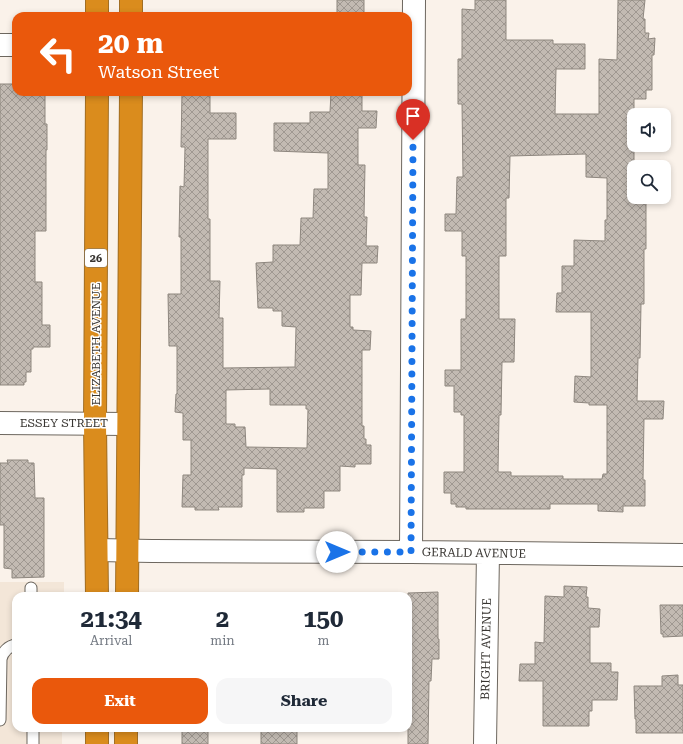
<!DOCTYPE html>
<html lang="en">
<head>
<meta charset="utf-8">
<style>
  :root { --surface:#fff; --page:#f6f6f7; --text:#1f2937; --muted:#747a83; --accent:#ea580c }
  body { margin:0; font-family:"Roboto Serif",serif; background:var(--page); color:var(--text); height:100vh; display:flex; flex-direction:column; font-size:15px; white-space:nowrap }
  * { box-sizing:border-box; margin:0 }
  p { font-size:13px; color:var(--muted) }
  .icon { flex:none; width:22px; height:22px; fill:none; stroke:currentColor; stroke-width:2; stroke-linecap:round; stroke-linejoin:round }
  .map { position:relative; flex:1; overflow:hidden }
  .details { position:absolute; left:12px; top:592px; width:400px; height:140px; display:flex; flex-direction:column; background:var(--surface); border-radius:12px; box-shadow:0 2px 6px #0003 }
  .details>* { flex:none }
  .hud { position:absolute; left:12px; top:12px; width:400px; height:84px; border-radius:12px; box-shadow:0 2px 6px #0003; background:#ea580c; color:#fff; overflow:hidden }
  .buttons { position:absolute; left:627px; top:108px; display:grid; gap:8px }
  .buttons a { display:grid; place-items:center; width:44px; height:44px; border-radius:8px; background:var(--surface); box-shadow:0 2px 6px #0003; font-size:20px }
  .pin { position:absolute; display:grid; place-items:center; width:34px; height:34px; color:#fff; margin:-41px -17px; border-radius:50% 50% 50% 0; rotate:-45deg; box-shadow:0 0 4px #0007 }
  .pin .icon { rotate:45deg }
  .me { position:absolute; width:44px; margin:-22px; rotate:90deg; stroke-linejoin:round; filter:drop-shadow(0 0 3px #0008) }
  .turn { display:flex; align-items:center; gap:14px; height:84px; padding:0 20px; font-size:18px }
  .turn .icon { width:52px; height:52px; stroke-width:2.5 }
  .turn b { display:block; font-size:28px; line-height:34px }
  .eta { display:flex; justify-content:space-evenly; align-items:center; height:68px; text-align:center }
  .eta b { font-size:24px; font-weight:700; line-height:28px }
  .primary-button { display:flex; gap:8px; margin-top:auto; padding:8px 20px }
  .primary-button a { flex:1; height:46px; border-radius:12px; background:var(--accent); color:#fff; font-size:16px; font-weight:700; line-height:46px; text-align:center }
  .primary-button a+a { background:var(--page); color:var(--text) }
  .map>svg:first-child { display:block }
  .built { fill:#f3e6d8 }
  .building { fill:url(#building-cross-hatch); stroke:#8e877f; fill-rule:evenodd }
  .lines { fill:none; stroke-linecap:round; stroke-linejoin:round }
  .lane-casing { stroke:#6d675f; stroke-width:13 }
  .street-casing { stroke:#6d675f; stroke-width:24 }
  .highway-casing { stroke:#a16e24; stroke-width:24 }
  .lane { stroke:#fff; stroke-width:11 }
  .street { stroke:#fff; stroke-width:22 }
  .highway { stroke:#da8c1d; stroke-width:22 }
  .route { stroke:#1a73e8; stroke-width:7; stroke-dasharray:0 12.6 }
  .labels { text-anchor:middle; stroke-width:3; stroke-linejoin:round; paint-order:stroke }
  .shield { fill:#fff; stroke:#74726f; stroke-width:1 }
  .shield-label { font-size:11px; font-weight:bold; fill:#383531 }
  .street-label { font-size:12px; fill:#383531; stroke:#fff }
</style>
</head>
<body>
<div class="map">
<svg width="683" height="744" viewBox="0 0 683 744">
  <defs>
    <pattern id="building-cross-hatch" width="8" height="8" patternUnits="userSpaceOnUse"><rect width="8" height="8" fill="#c2bab2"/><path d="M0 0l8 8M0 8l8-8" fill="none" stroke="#9f9891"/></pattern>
  </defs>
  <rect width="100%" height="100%" fill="#faf2ea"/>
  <path class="built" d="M 0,582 L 64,582 L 64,596 L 16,596 L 16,728 L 62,728 L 62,744 L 0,744 Z"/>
  <path class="building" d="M 337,0 L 364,0 L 364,16 L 337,16 Z
    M 475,0 L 506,0 L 506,40 L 553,40 L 553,44 L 585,44 L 585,69 L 556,69 L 555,114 L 599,114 L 599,59 L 617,60 L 618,0 L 645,0 L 643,19 L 645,19 L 645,33 L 649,33 L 648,39 L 655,38 L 654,55 L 652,55 L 652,90 L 646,90 L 646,99 L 634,99 L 634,197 L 646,197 L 646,249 L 644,249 L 644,304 L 641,304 L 640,358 L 638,358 L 637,401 L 664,401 L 663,419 L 644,419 L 643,480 L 645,480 L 645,506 L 623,506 L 623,512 L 598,511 L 598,504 L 550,504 L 550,509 L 466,509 L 466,507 L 456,507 L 456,504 L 451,504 L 451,493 L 444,493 L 444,472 L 464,472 L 464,415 L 461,415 L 461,412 L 454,412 L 454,386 L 445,386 L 445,370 L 461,370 L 461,319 L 466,319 L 466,256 L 462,256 L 462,231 L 445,231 L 445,214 L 456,214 L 457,177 L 463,177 L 462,104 L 458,104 L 458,59 L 462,59 L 462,9 L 475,10 ZM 586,154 L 586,177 L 607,178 L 607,220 L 605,220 L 605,241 L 574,240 L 574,266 L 562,266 L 562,293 L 557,293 L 556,312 L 591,312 L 591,377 L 575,376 L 574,402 L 589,403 L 589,405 L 607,405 L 607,474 L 603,474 L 602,479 L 563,479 L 563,476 L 511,476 L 511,472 L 498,472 L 499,415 L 501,415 L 502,362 L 514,362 L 515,319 L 499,319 L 499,256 L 506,256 L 506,198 L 509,198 L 510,156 Z
    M 0,84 L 16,84 L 16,92 L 39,92 L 39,95 L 45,95 L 45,124 L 47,124 L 47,150 L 46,150 L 46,231 L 35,231 L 35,282 L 42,282 L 42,325 L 50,325 L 50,347 L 33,347 L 33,349 L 31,349 L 31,372 L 26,372 L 26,382 L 24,382 L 24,385 L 0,385 Z
    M 182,92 L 210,92 L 210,113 L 236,113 L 236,139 L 208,139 L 208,219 L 210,219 L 210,281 L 220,281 L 219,318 L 223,318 L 223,368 L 295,367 L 296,327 L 282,326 L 282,311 L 273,311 L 273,308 L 258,308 L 256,263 L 273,262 L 273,245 L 300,245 L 301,218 L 313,218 L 314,189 L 328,189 L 328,153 L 274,151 L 274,123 L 310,123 L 310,112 L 330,112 L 331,92 L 362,92 L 362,111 L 377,111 L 376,128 L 358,128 L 358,165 L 365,165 L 364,217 L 367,217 L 366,246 L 378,246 L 377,263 L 362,263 L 361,295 L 350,295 L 350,327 L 353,327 L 353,330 L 371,331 L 370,350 L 362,350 L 362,426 L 364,426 L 364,439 L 366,439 L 366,445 L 371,445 L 371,464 L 355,464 L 355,467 L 340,466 L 340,491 L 324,491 L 324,508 L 304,508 L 304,512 L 277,512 L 277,469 L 244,468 L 244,475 L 242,475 L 242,507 L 218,507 L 219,510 L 195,510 L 195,507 L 182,507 L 183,475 L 191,475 L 191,440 L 183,440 L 183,413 L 175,412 L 176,394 L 177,394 L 177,346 L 169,346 L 168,294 L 181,294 L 181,237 L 179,237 L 180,186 L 184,187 L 185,147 L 181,147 ZM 270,389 L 270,405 L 306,405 L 306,409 L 308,409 L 307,448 L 246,447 L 245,427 L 235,427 L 235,424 L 226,424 L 226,390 Z
    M 7,460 L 28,460 L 28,463 L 34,463 L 35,498 L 44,498 L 44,577 L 12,578 L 12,569 L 4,568 L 4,525 L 0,525 L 0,463 L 8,463 Z
    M 564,586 L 587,587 L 586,597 L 588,597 L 588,608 L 600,609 L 599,627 L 590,627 L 590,663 L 611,663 L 611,672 L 618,672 L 617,700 L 592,700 L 592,711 L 589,711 L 589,726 L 543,726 L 543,681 L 519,681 L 520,664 L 535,664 L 535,642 L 544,643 L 545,596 L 564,597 Z
    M 438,592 L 438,639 L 439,639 L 439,659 L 432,659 L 431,681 L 429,681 L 428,744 L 408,744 L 408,593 Z
    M 660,605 L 683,605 L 683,636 L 663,637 L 663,634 L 661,634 Z
    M 678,675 L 678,685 L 683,685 L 683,733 L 636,733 L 636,719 L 635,719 L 634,686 L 662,686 L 662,676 Z
    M 182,728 L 208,728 L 208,744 L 182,744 Z
    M 261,728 L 297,728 L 297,744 L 261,744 Z"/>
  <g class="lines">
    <defs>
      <path id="lane" d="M 31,588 L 31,596
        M 0,720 L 1,659 C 3,652 8,646 16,645
        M 33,744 L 33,728"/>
      <path id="street" d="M 0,45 L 16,45
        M 0,423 L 128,424
        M 97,550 L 152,551 L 411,552 L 683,555
        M 411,552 L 414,0
        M 485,744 L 488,553"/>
      <path id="highway" d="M 97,16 L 97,0
        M 131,16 L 131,0
        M 97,92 L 95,423 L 97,596
        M 127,596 L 131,92
        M 97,744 L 97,728
        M 126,744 L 126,728"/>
    </defs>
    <use href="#lane" class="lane-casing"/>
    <use href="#street" class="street-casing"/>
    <use href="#highway" class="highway-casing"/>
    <use href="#lane" class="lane"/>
    <use href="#street" class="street"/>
    <use href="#highway" class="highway"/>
  </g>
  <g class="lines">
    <path class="route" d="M 337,552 L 411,552 L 413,140"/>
  </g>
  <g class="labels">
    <rect class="shield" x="85" y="249" width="22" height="18" rx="3"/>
    <g class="shield-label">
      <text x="96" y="262">26</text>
    </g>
    <g class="street-label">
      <text transform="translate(96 344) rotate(-90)" y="4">ELIZABETH AVENUE</text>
      <text x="64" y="427">ESSEY STREET</text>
      <text transform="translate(474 553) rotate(1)" y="4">GERALD AVENUE</text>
      <text transform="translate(486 649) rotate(-89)" y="4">BRIGHT AVENUE</text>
    </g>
  </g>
</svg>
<div class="buttons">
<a><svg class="icon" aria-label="sound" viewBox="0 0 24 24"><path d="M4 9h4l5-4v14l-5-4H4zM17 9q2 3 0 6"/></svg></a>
<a><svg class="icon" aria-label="search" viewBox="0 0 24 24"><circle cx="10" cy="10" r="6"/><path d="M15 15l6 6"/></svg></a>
</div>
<div class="pin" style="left:413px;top:140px;background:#d93025"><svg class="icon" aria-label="arrive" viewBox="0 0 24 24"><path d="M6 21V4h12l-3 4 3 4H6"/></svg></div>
<svg class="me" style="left:337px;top:552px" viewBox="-20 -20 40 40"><circle r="19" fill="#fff"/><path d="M0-13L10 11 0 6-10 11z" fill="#1a73e8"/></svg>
<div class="hud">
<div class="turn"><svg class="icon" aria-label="left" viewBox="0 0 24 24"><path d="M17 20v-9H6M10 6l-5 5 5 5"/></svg><div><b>20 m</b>Watson Street</div></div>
</div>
<section class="details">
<div class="eta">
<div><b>21:34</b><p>Arrival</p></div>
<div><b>2</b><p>min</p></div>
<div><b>150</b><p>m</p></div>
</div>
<div class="primary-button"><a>Exit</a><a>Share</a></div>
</section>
</div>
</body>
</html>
